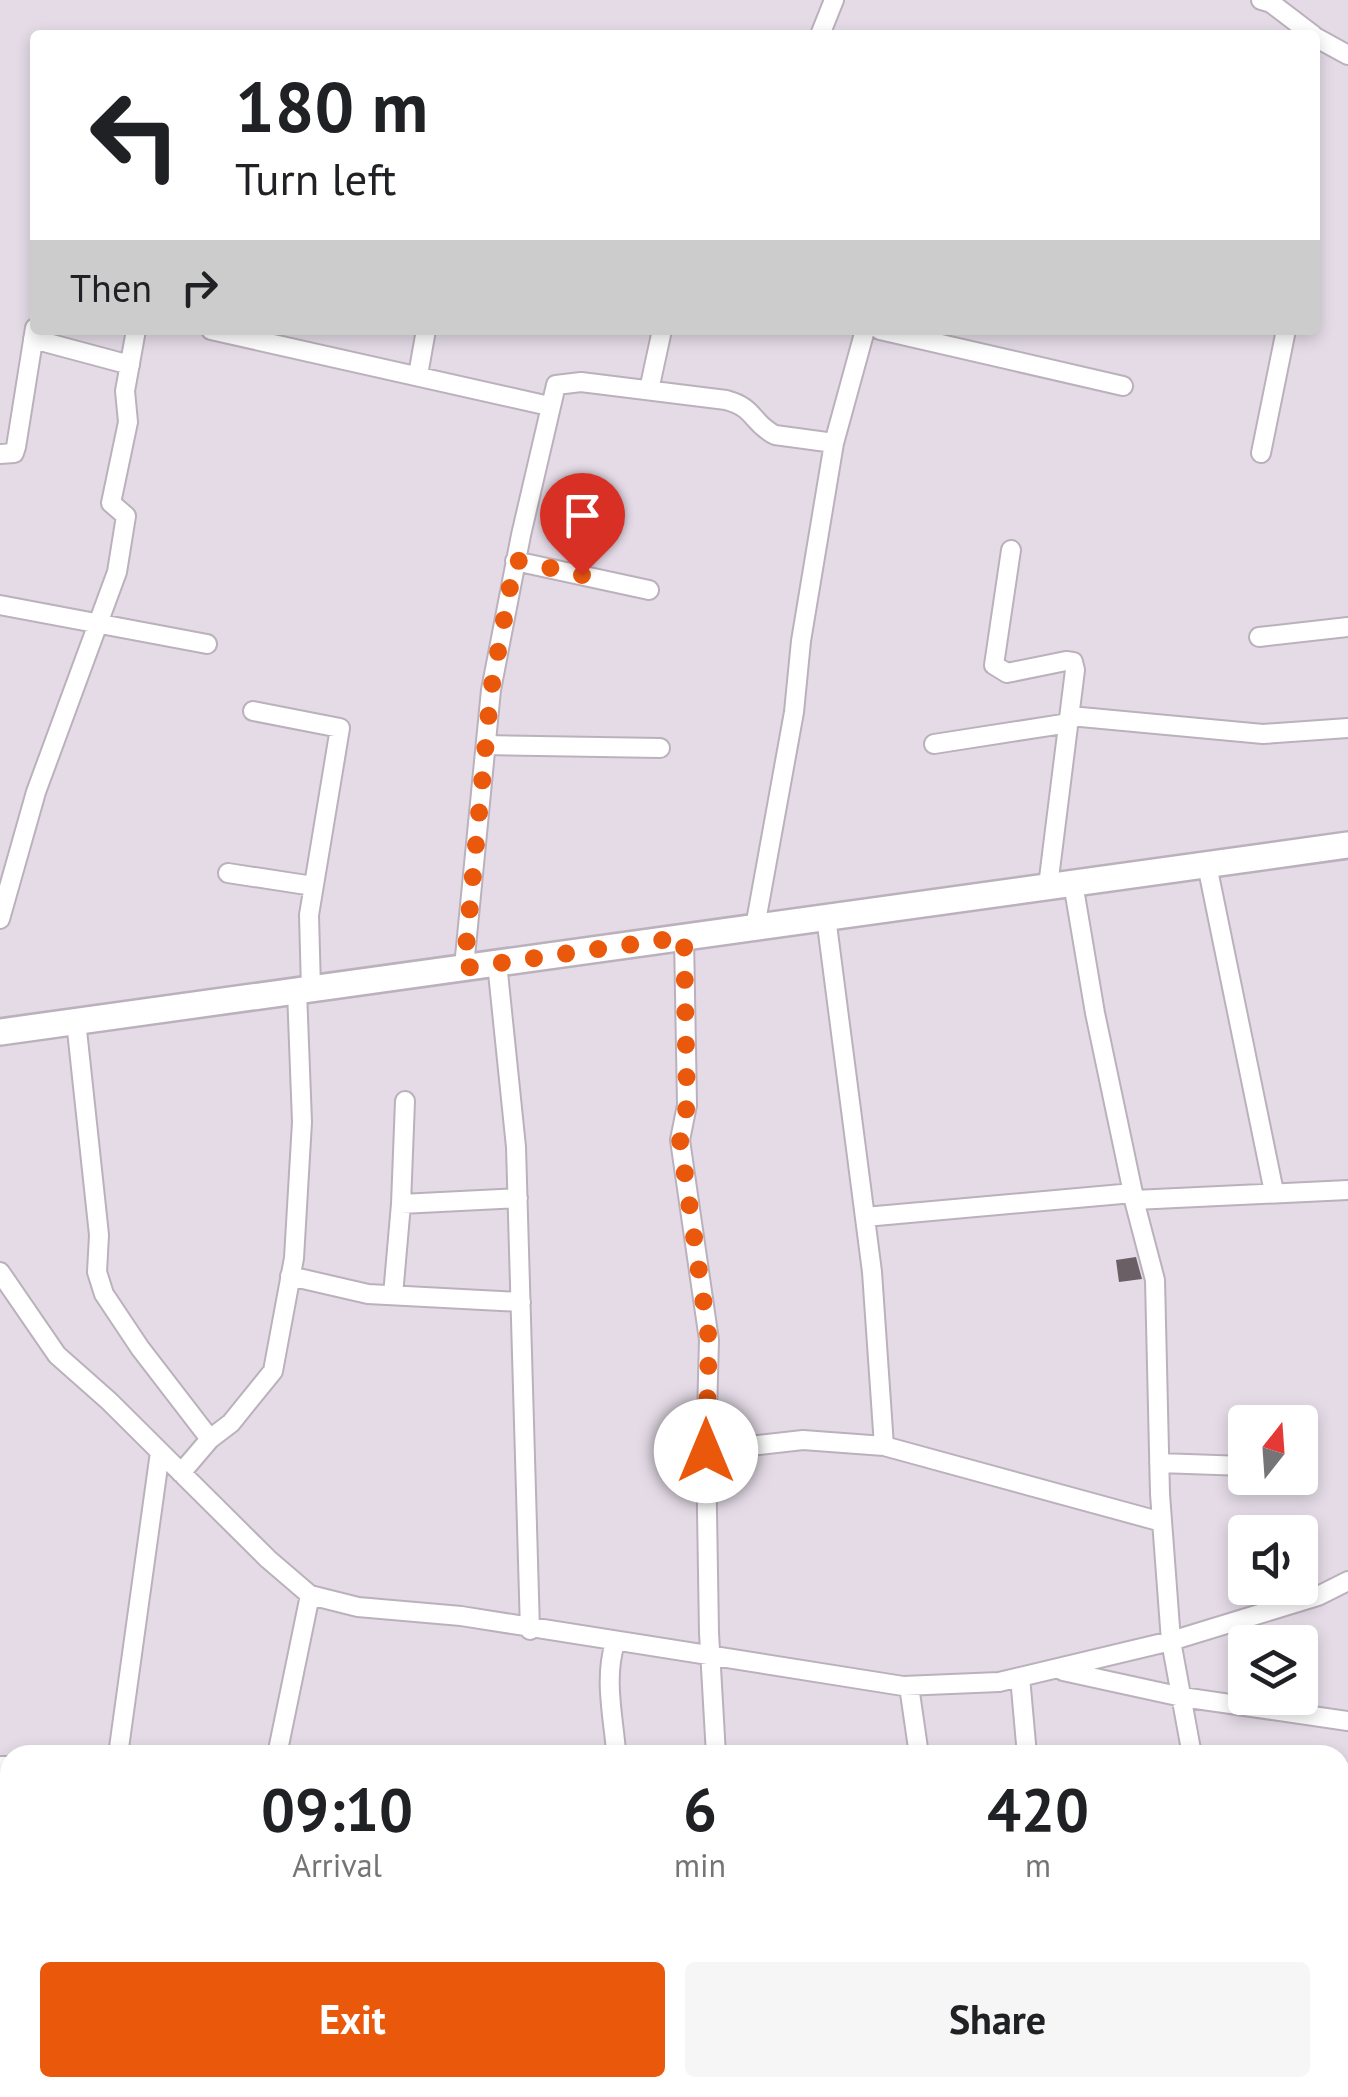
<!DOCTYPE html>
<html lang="en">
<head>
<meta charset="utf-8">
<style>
  :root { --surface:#fff; --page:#f6f6f6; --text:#202124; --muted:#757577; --accent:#ea580c }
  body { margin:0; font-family:"PT Sans",sans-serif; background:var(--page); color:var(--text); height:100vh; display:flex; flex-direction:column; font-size:38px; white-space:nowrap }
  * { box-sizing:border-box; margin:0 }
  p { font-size:32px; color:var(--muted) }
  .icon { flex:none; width:55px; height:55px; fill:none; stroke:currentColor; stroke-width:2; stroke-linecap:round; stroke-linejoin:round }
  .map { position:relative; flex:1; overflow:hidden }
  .panel { position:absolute; left:0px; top:1745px; width:1350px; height:352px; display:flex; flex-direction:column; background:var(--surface); border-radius:30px 30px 0 0; box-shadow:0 5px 15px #0003 }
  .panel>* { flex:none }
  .hud { position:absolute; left:30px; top:30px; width:1290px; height:305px; border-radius:10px; box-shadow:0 5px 15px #0003; background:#fff; color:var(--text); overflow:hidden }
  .needle { width:65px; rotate:17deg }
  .controls { position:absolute; left:1228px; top:1405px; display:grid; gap:20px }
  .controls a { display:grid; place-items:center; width:90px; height:90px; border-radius:10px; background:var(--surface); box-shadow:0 5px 15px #0003; font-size:50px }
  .pin { position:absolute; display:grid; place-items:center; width:85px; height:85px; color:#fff; margin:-102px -42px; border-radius:50% 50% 50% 0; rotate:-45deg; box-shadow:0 0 10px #0007 }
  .pin .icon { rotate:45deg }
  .me { position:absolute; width:110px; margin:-55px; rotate:0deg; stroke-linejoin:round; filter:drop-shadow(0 0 8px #0008) }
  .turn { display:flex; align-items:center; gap:35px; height:210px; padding:0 40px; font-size:45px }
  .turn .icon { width:130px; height:130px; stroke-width:2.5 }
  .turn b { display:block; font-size:70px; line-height:85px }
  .then { display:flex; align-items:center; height:95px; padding:0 40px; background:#0003; gap:20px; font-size:38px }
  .eta { display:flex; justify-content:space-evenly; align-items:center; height:170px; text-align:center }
  .eta b { font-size:60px; font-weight:700; line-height:70px }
  .primary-button { display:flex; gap:20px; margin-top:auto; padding:20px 40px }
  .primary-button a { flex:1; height:115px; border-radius:10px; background:var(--accent); color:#fff; font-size:40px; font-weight:700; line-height:115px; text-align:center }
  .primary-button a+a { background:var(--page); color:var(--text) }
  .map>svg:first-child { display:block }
  .building { fill:#6b5f66 }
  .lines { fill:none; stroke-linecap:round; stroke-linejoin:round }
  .street-casing { stroke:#bbb1bc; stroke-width:22 }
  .secondary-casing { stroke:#bbb1bc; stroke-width:30 }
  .street { stroke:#fff; stroke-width:18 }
  .secondary { stroke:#fff; stroke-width:25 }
  .route { stroke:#ea580c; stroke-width:18; stroke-dasharray:0 32.4 }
</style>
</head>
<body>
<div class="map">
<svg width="1348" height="2097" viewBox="0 0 1348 2097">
  <rect width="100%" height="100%" fill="#e4dbe6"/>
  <path class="building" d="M 1136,1257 L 1142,1279 L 1119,1282 L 1116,1260 Z"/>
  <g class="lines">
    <defs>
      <path id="street" d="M 1261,0 L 1271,3 L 1313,35
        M 820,35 L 834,0
        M 1315,37 L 1348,55
        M 211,330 L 549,406
        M 880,330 L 1123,386
        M 33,339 L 130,365
        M 418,375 L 426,330
        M 649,390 L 662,330
        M 1261,453 L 1286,330
        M 0,454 L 14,453 L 16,447 L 35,328
        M 1011,550 L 994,665 L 1007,673 L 1066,661 L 1073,662 L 1075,670 L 1048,886
        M 515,561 L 649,590
        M 0,605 L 207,644
        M 1259,637 L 1348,627
        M 253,711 L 340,728 L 309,915 L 311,989
        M 1070,716 L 1263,734 L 1348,728
        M 934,744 L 1069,723
        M 486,745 L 660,748
        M 1207,865 L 1274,1192
        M 228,873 L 313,886
        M 0,919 L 36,792 L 117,572 L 126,516 L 111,503 L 128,422 L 125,391 L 136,330
        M 755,927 L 794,712 L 801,641 L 834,443 L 865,330
        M 684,937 L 687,1105 L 680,1140 L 709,1340 L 706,1451 L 709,1633 L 716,1755
        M 497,963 L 516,1147 L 530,1630
        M 464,967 L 491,690 L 521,535 L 556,385 L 581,382 L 726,400 C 756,408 751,423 775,435 L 834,443
        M 76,1021 L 99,1235 L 97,1272 L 104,1294 L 140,1348 L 210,1439
        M 1133,1193 L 1134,1200 L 1348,1190
        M 1134,1200 L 1155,1280 L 1160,1494 L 1171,1641 L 1318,1596 L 1348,1581
        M 401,1204 L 518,1198
        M 865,1217 L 1133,1193 L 1095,1013 L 1073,883
        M 0,1272 L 57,1355 L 109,1401 L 268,1559 L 310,1595 L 358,1607 L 461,1616 L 903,1686 L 999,1682 L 1171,1641 L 1192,1755
        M 290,1276 L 368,1294 L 521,1302
        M 393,1295 L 401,1204 L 405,1101
        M 884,1446 L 1162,1522
        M 706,1451 L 803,1440 L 884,1446 L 872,1272 L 826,917
        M 1159,1463 L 1245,1466
        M 181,1473 L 210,1439 L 231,1423 L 273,1371 L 294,1258 L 302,1122 L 297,991
        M 1300,1473 L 1303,1473
        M 615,1643 C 604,1678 613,1716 616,1751
        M 1063,1671 L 1182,1697 L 1348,1721
        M 1020,1677 L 1027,1755
        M 909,1686 L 919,1755
        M 118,1755 L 160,1452
        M 277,1755 L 310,1595
        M 0,1766 L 10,1766
        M 0,2000 L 10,2002
        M 984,2088 L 987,2097
        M 1088,2088 L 1091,2097
        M 1256,2088 L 1258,2097
        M 54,2097 L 56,2088
        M 216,2097 L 217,2088"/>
      <path id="secondary" d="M 0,1032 L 1348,845"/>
    </defs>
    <use href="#street" class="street-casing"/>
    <use href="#secondary" class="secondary-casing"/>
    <use href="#street" class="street"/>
    <use href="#secondary" class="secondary"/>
  </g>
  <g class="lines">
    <path class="route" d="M 582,575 L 515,560 L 491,690 L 464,968 L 684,937 L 687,1105 L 680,1140 L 709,1340 L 706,1451"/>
  </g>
</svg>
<div class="controls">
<a><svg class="needle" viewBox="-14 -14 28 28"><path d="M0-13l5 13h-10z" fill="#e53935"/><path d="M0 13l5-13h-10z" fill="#757577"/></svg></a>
<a><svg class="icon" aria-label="sound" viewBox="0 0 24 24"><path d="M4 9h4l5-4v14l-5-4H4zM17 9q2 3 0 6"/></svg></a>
<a><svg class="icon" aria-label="layers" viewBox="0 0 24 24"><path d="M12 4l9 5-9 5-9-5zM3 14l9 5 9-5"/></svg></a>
</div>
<div class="pin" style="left:582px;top:575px;background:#d93025"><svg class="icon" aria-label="arrive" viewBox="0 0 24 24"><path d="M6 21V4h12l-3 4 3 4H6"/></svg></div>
<svg class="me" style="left:706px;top:1451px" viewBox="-20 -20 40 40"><circle r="19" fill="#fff"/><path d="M0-13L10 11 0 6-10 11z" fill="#ea580c"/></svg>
<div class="hud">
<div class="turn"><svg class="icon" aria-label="left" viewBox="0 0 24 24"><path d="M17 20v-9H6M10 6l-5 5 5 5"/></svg><div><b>180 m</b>Turn left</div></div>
<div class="then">Then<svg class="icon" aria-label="right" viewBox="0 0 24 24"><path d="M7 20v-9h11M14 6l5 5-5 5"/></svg></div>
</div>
<section class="panel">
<div class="eta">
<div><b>09:10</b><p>Arrival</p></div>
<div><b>6</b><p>min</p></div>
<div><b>420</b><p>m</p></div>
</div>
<div class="primary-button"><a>Exit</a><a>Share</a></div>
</section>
</div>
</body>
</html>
